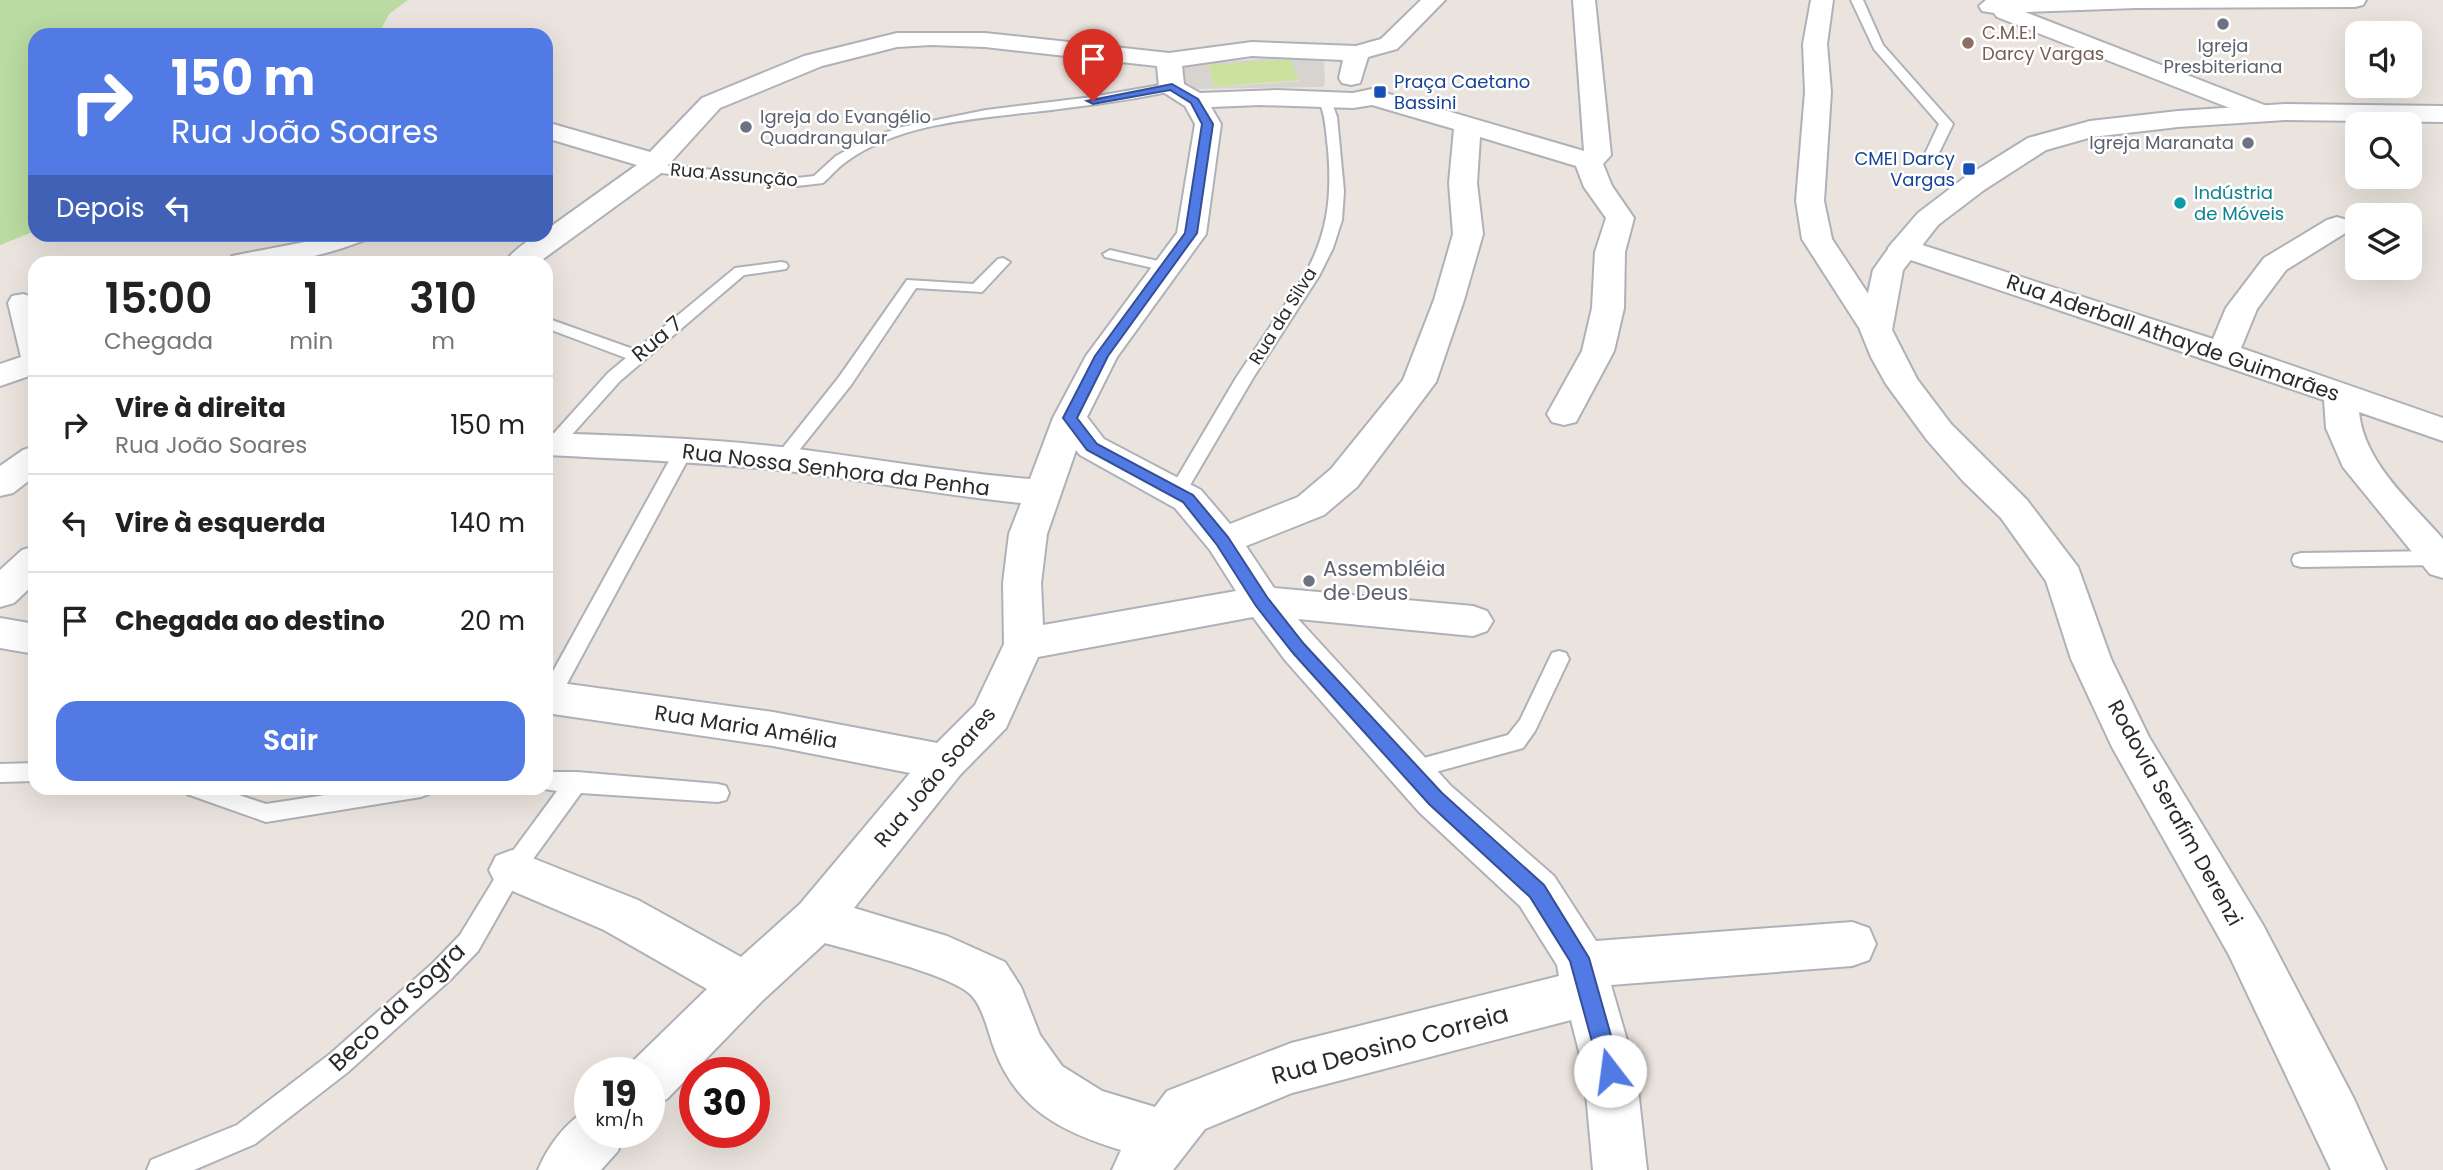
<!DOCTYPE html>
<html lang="pt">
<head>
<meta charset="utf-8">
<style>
  :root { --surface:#fff; --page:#f6f6f6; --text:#222; --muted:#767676; --line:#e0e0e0; --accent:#517ae4 }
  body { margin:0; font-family:Poppins,sans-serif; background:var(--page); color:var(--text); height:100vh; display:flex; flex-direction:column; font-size:26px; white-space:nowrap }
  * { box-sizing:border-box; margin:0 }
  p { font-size:23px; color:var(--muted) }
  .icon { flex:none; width:38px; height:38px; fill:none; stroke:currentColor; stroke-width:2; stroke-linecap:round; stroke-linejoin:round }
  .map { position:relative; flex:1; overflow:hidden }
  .side { position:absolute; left:28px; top:256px; width:525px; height:539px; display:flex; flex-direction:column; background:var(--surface); border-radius:21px; box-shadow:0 7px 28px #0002 }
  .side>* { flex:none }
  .hud { position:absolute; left:28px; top:28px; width:525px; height:214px; border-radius:21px; box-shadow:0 7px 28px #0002; background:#517ae4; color:#fff; overflow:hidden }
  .buttons { position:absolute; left:2345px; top:21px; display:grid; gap:14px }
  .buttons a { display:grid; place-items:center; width:77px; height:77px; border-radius:14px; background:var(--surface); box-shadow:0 7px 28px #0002; font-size:35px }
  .speed { position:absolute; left:574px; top:1057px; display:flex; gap:14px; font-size:35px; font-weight:700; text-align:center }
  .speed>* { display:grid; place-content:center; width:91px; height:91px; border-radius:50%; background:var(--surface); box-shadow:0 7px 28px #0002; line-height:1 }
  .speed small { font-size:18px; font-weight:400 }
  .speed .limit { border:10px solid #d22; background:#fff; color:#111 }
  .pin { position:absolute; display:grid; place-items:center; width:60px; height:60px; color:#fff; margin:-72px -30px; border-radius:50% 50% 50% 0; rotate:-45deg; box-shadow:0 0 7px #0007 }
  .pin .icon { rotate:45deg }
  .me { position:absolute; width:77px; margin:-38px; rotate:345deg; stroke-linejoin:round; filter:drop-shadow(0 0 5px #0008) }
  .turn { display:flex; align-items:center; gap:24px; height:147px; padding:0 28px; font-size:32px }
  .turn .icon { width:91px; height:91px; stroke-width:2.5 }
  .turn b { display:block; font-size:49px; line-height:60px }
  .then { display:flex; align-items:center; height:66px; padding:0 28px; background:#0003; gap:14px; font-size:26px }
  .eta { display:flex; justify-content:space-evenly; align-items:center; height:119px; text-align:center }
  .eta b { font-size:42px; font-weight:600; line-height:49px }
  .action { display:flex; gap:14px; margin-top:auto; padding:14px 28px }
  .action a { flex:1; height:80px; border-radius:21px; background:var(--accent); color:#fff; font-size:28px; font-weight:600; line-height:80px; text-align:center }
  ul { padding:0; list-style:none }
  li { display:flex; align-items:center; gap:21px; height:98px; padding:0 28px; border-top:2px solid var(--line) }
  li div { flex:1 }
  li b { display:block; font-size:26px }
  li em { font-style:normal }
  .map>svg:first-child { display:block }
  .green { fill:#badba1 }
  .pitch { fill:#cbe19e }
  .plaza { fill:#d7d4d0; fill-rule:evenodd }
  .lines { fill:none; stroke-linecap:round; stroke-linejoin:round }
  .service-casing { stroke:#afb1b9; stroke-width:4 }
  .minor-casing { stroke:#afb1b9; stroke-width:4 }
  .secondary-casing { stroke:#afb1b9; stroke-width:4 }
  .service { fill:#fff; fill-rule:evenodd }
  .minor { fill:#fff; fill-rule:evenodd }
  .secondary { fill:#fff; fill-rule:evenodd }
  .route { fill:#517ae4; stroke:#354f94; stroke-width:2 }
  .worship-dot { fill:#6b7280; stroke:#fff; stroke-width:2.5 }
  .education-dot { fill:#8d6e63; stroke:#fff; stroke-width:2.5 }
  .transit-dot { fill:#1a4fb4; stroke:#fff; stroke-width:2.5 }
  .culture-dot { fill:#0f9aa8; stroke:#fff; stroke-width:2.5 }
  .labels { text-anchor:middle; stroke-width:5; stroke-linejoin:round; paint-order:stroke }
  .far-education-label { font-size:18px; fill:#785e54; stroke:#fff; text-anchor:start }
  .far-worship-label { font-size:18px; fill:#5b616d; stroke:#fff }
  .far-transit-label { font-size:18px; fill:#164399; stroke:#fff; text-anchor:start }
  .far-street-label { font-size:18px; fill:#2a2a2a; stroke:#fff }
  .far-culture-label { font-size:18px; fill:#0d838f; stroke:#fff; text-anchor:start }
  .street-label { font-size:21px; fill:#2a2a2a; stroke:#fff }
  .worship-label { font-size:21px; fill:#5b616d; stroke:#fff; text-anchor:start }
  .near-street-label { font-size:24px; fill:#2a2a2a; stroke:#fff }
</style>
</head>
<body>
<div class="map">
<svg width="2443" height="1170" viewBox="0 0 2443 1170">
  <rect width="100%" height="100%" fill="#ebe4de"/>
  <path class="green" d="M 0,0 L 408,0 L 389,14 L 378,35 L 35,35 L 35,231 L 0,245 Z"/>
  <path class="pitch" d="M 1290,59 L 1300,80 L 1214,87 L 1208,64 Z"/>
  <path class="plaza" d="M 1318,55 L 1324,63 L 1325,84 L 1323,87 L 1190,89 L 1184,86 L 1183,69 L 1191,64 ZM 1290,59 L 1299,81 L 1214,87 L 1208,65 Z"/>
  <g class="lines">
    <defs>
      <path id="service" d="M 1851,0 L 1863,0 L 1883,45 L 1953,124 L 1936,159 L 1931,160 L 1924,156 L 1939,124 L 1874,49 Z
        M 1172,83 L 1176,84 L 1176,90 C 1138,99 1098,104 1059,109 C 990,118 906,119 847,161 C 838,167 831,176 823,183 L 797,186 L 650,172 L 643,168 L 650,164 L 797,178 L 814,176 L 836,156 L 867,139 L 902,127 L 986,110 L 1092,97 Z
        M 1327,102 L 1332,103 L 1337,117 L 1344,191 L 1342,220 L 1333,248 L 1319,276 L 1253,378 L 1183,497 L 1171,497 L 1168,493 L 1236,378 L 1304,276 C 1328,234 1332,196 1328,149 C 1326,134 1326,120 1321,106 Z
        M 1110,250 L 1171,264 L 1173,267 L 1166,271 L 1105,257 L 1103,254 Z
        M 1003,258 L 1010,262 L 982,292 L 916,288 L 851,385 L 789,463 L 777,463 L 774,459 L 777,455 L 839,377 L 907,280 L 973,284 L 998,259 Z
        M 781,262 L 786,263 L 788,266 L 786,269 L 744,275 L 620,381 L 559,449 L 547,449 L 547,441 L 608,373 L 626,358 L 546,328 L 546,318 L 636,350 L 735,268 Z
        M 684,444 L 693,450 L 556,704 L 546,705 L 546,684 L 675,450 Z
        M 2438,551 L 2443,553 L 2443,563 L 2438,565 L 2301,567 L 2294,565 L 2292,560 L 2294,555 L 2301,553 Z
        M 1559,651 L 1566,653 L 1569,659 L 1535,731 L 1523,748 L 1410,779 L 1402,776 L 1399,770 L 1402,764 L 1508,735 L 1520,720 L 1552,653 Z
        M 35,763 L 35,781 L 0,782 L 0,764 Z
        M 546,772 L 577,772 L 718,784 L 726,786 L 729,793 L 726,800 L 718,802 L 581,793 L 520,877 L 478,951 L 451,979 L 348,1072 L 255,1144 L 194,1170 L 147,1170 L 151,1160 L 237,1125 L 330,1054 L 433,963 L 460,935 L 504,863 L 557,791 L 538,788 L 546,788 Z
        M 184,788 L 218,788 L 266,804 L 371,788 L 432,788 L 429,794 L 421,797 L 266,822 L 187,794 Z"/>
      <path id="minor" d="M 1421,0 L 1445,0 L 1397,49 L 1368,57 L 1360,83 L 1351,85 L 1342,83 L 1339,78 L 1343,60 L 1252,56 L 1182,66 L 1184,84 L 1200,93 L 1276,90 L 1353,93 L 1372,89 L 1584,151 L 1573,0 L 1595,0 L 1611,155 L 1603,164 L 1612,186 L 1634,218 L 1625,252 L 1624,308 L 1614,351 L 1576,422 L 1564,425 L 1552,422 L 1547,414 L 1582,351 L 1592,308 L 1595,252 L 1606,218 L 1584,187 L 1576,166 L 1480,137 L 1477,183 L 1483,234 L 1464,300 L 1436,382 L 1357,487 L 1324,515 L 1246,546 L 1274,588 L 1473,606 L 1487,611 L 1493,621 L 1487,631 L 1473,636 L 1298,619 L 1451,786 L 1554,876 L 1596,941 L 1852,922 L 1869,928 L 1876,944 L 1869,960 L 1852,966 L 1611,985 L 1636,1071 L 1647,1170 L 1593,1170 L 1584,1071 L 1571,1020 L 1292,1093 L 1205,1129 L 1173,1170 L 1112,1170 L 1121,1150 C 1062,1132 1016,1109 994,1048 C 988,1032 983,1006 970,994 C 949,974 856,952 825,943 L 762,1001 L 667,1099 L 649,1106 L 649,1073 L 627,1073 L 631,1063 L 707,989 L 604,930 L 496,884 L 489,870 L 496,856 L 512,850 L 638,900 L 741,957 L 800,904 L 910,773 L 773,746 L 546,713 L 546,681 L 773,712 L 937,743 L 975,705 L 1004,644 L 1003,583 L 1009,534 L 1021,503 C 940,495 860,479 779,470 C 702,462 624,459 546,455 L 546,433 C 624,436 703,438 781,447 C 864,457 946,472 1030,479 L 1053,418 L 1086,356 L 1177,233 L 1195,124 L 1185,106 L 1163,92 L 1159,87 L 1157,66 L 985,47 L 931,45 L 897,47 L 822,66 L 720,108 L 660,174 L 539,262 L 505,262 C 512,252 533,234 546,234 L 546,230 L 637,165 L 546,138 L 546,122 L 650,152 L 702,98 L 804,56 L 897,33 L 985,33 L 1169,53 L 1252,42 L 1356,46 L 1381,39 ZM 1260,105 L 1353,108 L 1372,105 L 1454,129 L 1449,183 L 1453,234 L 1434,300 L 1403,380 L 1331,469 L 1298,497 L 1230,524 L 1201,490 L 1104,439 L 1087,417 L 1117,357 L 1206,234 L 1221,124 L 1211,107 ZM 1076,450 L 1080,455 L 1175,508 L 1210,550 L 1236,591 L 1043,625 L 1041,583 L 1047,534 ZM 1253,617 L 1285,660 L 1419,812 L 1520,906 L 1557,965 L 1559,976 L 1291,1043 L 1167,1091 L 1155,1107 L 1102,1091 L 1062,1066 L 1040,1035 L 1021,987 L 1005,962 L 947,936 L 854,908 L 960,775 L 1006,728 L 1038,657 Z
        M 1811,0 L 1833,0 L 1827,44 L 1831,92 L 1824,201 L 1832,239 L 1892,330 L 1887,337 L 1876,340 L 1865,337 L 1802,239 L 1796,201 L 1805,92 L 1803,44 Z
        M 1986,0 L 2366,0 L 2363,5 L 2355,7 L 2136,8 L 2025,12 L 2272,108 L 2276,113 L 2272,118 L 2263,121 L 1997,17 L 1994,13 L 1982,11 L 1979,6 Z
        M 2337,217 L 2347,220 L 2351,226 L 2347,232 L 2286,270 L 2257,309 L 2241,348 L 2443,418 L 2443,441 L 2359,412 C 2364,463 2411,502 2443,539 L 2443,578 L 2430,574 L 2343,467 L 2326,428 L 2324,400 L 1893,254 L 1888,248 L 1893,242 L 1903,239 L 1913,242 L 2213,339 L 2226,308 L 2264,258 L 2327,220 Z
        M 328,234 L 369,234 L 365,240 C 320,258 276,266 228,262 L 232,256 L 315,240 Z
        M 23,294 L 35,298 L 35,374 L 0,386 L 0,364 L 21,357 L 8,303 L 12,296 Z
        M 35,446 L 35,476 L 13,493 L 0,496 L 0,466 L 23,450 Z
        M 35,546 L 35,583 L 14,603 L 0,607 L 0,570 L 22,550 Z
        M 0,618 L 35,624 L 35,654 L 0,648 Z
        M 590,1109 L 590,1132 L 625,1132 L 618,1151 L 601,1170 L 538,1170 C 547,1148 567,1119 590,1109 Z"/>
      <path id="secondary" d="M 2285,104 L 2443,106 L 2443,122 L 2285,120 L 2178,127 L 2092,137 L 2046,150 L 1984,190 L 1938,225 L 1903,270 L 1892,330 L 1917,379 L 1951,424 L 2027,500 L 2078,567 L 2111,659 L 2149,737 L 2263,925 L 2354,1099 L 2386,1170 L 2331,1170 L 2229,955 L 2112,747 L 2071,659 L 2046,581 L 2001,518 L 1963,481 L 1927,440 L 1886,384 L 1871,357 L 1860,330 L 1873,270 L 1893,242 L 1918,213 L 1964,178 L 2028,138 L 2090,121 L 2178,111 Z"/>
    </defs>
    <use href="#service" class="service-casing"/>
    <use href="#minor" class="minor-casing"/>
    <use href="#secondary" class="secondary-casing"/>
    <use href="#service" class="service"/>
    <use href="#minor" class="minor"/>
    <use href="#secondary" class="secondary"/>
  </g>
  <path class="route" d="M 1172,84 L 1198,99 L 1213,124 L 1197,233 L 1108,356 L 1077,418 L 1097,444 L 1193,495 L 1228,537 L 1267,597 L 1304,644 L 1442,793 L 1544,885 L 1589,958 L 1621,1071 L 1618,1078 L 1610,1081 L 1602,1078 L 1570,961 L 1530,897 L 1429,804 L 1293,653 L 1256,606 L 1217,545 L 1183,502 L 1087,450 L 1063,418 L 1095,356 L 1185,233 L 1202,124 L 1191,103 L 1170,90 L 1093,104 L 1087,101 Z"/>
  <g class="worship-dot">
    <circle cx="2223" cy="24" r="7"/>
    <circle cx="746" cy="127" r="7"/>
    <circle cx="2248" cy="143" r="7"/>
    <circle cx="1309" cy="581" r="7"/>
  </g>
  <circle class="education-dot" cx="1968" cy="43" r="7"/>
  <g class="transit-dot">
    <rect x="1373" y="85" width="14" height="14" rx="3.5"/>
    <rect x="1962" y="162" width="14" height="14" rx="3.5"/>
  </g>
  <circle class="culture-dot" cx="2180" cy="203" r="7"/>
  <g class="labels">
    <g class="far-education-label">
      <text x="1982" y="39">C.M.E.I<tspan x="1982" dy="21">Darcy Vargas</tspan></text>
    </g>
    <g class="far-worship-label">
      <text x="2223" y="52">Igreja<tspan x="2223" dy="21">Presbiteriana</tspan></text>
      <text x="760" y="123" text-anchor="start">Igreja do Evangélio<tspan x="760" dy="21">Quadrangular</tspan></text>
      <text x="2234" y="149" text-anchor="end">Igreja Maranata</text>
    </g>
    <g class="far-transit-label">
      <text x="1394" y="88">Praça Caetano<tspan x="1394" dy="21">Bassini</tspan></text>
      <text x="1955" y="165" text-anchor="end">CMEI Darcy<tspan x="1955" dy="21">Vargas</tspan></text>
    </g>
    <g class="far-street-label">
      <text transform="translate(734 175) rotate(5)" y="6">Rua Assunção</text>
      <text transform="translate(1283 316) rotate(-58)" y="6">Rua da Silva</text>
    </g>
    <g class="far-culture-label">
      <text x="2194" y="199">Indústria<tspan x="2194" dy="21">de Móveis</tspan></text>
    </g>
    <g class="street-label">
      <text transform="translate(2173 338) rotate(19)" y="7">Rua Aderball Athayde Guimarães</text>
      <text transform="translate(657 339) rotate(-40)" y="7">Rua 7</text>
      <text transform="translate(836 470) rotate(7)" y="7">Rua Nossa Senhora da Penha</text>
      <text transform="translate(746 727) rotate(9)" y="7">Rua Maria Amélia</text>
      <text transform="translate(935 777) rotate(-50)" y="7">Rua João Soares</text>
      <text transform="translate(2175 813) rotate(61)" y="7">Rodovia Serafim Derenzi</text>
    </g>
    <g class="worship-label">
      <text x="1323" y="576">Assembléia<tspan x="1323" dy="24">de Deus</tspan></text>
    </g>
    <g class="near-street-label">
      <text transform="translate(397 1007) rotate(-43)" y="8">Beco da Sogra</text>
      <text transform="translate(1390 1045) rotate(-15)" y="8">Rua Deosino Correia</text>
    </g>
  </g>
</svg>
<div class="buttons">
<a><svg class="icon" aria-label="sound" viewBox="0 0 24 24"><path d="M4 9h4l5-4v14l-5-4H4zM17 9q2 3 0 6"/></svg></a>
<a><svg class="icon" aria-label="search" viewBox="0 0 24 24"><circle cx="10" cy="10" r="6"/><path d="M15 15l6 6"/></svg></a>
<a><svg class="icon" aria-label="layers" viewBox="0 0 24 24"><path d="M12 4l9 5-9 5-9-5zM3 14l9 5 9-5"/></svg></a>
</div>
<div class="speed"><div>19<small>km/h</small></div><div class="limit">30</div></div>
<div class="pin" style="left:1093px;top:101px;background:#d93025"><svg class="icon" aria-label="arrive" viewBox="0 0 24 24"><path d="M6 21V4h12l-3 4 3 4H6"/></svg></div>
<svg class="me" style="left:1610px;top:1071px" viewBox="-20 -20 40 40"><circle r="19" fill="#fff"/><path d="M0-13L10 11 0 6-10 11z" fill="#517ae4"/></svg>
<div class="hud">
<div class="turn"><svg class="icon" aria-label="right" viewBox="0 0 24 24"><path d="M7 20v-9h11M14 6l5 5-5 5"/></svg><div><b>150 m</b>Rua João Soares</div></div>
<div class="then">Depois<svg class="icon" aria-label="left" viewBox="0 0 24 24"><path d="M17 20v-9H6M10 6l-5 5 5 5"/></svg></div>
</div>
<section class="side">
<div class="eta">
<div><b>15:00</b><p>Chegada</p></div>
<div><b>1</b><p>min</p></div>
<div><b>310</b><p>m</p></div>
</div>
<ul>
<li><svg class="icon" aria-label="right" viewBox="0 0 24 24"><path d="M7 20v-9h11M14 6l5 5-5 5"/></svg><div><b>Vire à direita</b><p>Rua João Soares</p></div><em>150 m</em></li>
<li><svg class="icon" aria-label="left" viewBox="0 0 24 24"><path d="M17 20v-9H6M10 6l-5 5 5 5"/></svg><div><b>Vire à esquerda</b></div><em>140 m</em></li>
<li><svg class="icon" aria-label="arrive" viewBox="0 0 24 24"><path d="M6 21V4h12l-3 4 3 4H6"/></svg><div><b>Chegada ao destino</b></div><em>20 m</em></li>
</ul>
<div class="action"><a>Sair</a></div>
</section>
</div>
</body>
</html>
